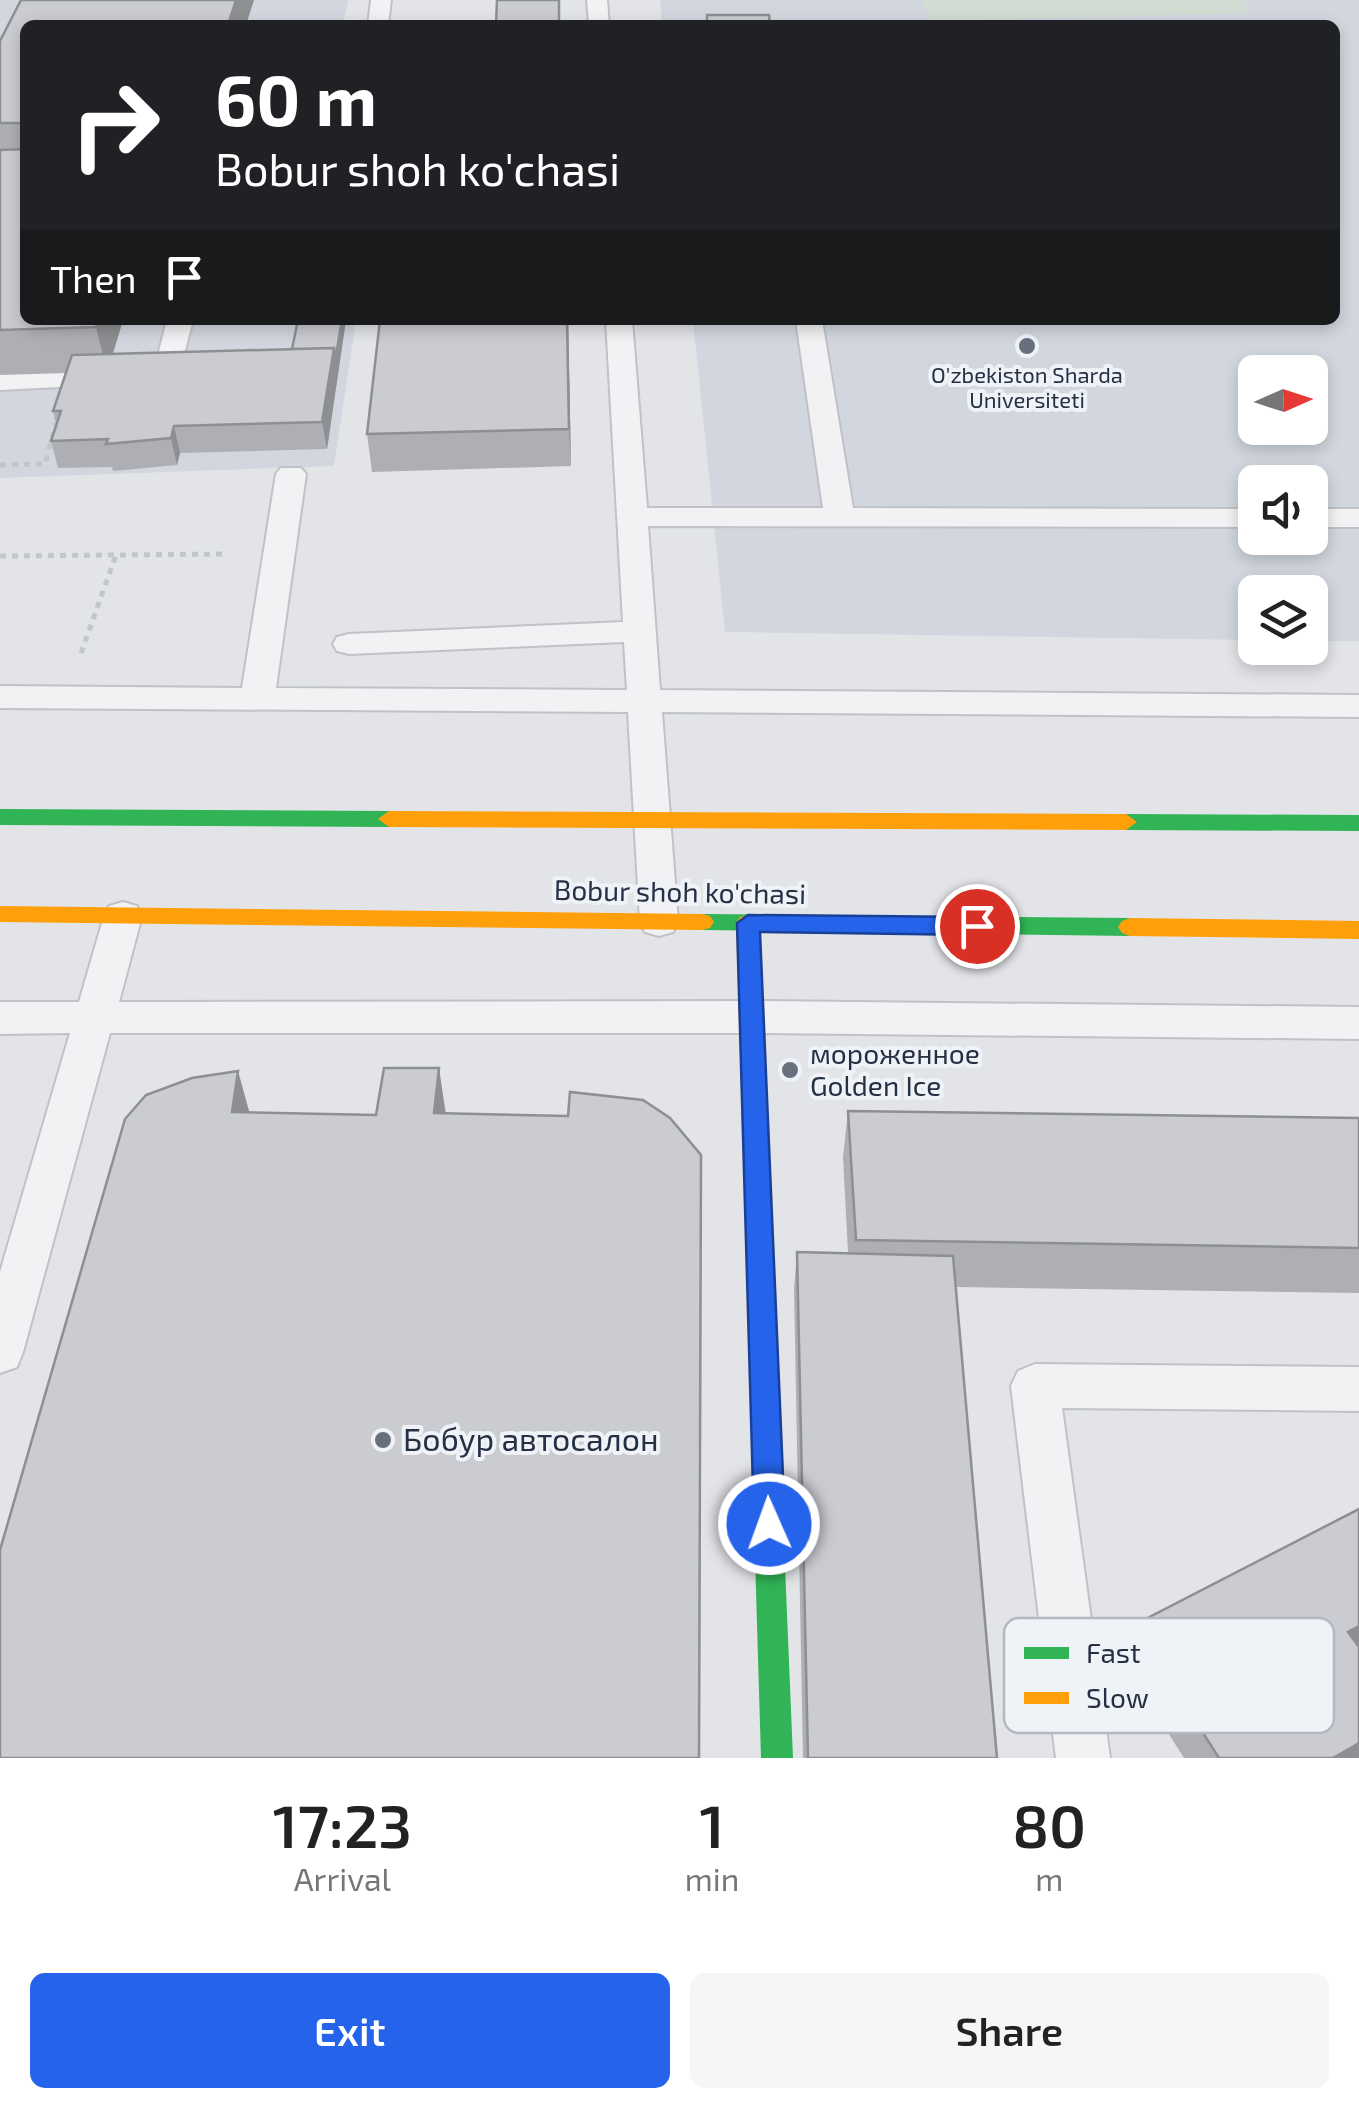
<!DOCTYPE html>
<html lang="en">
<head>
<meta charset="utf-8">
<style>
  :root { --surface:#fff; --page:#f6f6f6; --text:#222; --muted:#767676; --accent:#2563eb }
  body { margin:0; font-family:"Exo 2",sans-serif; background:var(--page); color:var(--text); height:100vh; display:flex; flex-direction:column; font-size:38px; white-space:nowrap }
  * { box-sizing:border-box; margin:0 }
  p { font-size:32px; color:var(--muted) }
  .icon { flex:none; width:55px; height:55px; fill:none; stroke:currentColor; stroke-width:2; stroke-linecap:round; stroke-linejoin:round }
  .map { position:relative; height:1758px; overflow:hidden }
  .panel { display:flex; flex-direction:column; background:var(--surface); flex:1 }
  .panel>* { flex:none }
  .banner { position:absolute; left:20px; top:20px; width:1320px; height:305px; border-radius:15px; box-shadow:0 5px 15px #0003; background:#202124; color:#fff; overflow:hidden }
  .needle { width:65px; rotate:87deg }
  .fabs { position:absolute; left:1238px; top:355px; display:grid; gap:20px }
  .fabs a { display:grid; place-items:center; width:90px; height:90px; border-radius:15px; background:var(--surface); box-shadow:0 5px 15px #0003; font-size:50px }
  .pin { position:absolute; display:grid; place-items:center; width:85px; height:85px; color:#fff; margin:-42px; border:5px solid #fff; border-radius:50%; box-shadow:0 2px 10px #0007 }
  .me { position:absolute; width:110px; margin:-55px; rotate:358deg; stroke-linejoin:round; filter:drop-shadow(0 0 8px #0008) }
  .turn { display:flex; align-items:center; gap:35px; height:210px; padding:0 30px; font-size:45px }
  .turn .icon { width:130px; height:130px; stroke-width:2.5 }
  .turn b { display:block; font-size:70px; line-height:85px }
  .then { display:flex; align-items:center; height:95px; padding:0 30px; background:#0003; gap:20px; font-size:38px }
  .eta { display:flex; justify-content:space-evenly; align-items:center; height:170px; text-align:center }
  .eta b { font-size:60px; font-weight:600; line-height:70px }
  .action { display:flex; gap:20px; margin-top:auto; padding:20px 30px }
  .action a { flex:1; height:115px; border-radius:15px; background:var(--accent); color:#fff; font-size:40px; font-weight:600; line-height:115px; text-align:center }
  .action a+a { background:var(--page); color:var(--text) }
  .map>svg:first-child { display:block }
  .built { fill:#d2d7df; fill-rule:evenodd }
  .green { fill:#d2dcd2 }
  .lines { fill:none; stroke-linecap:round; stroke-linejoin:round }
  .lane-casing { stroke:#c0c2c6; stroke-width:4 }
  .path { stroke:#c2c5c9; stroke-width:5; stroke-dasharray:6 6; stroke-linecap:butt }
  .lane { fill:#f2f2f4; fill-rule:evenodd }
  .fast { fill:#30b455; fill-rule:evenodd }
  .slow { fill:#ff9f0a; fill-rule:evenodd }
  .wall { fill:#aeafb4 }
  .shaded-wall { fill:#8d8f92 }
  .building { fill:#caccd1; stroke:#8d8f92; stroke-width:2.5 }
  .route { fill:#2563eb; stroke:#184099; stroke-width:2.5 }
  .poi-dot { fill:#686f7d; stroke:#eff3f7; stroke-width:4 }
  .labels { text-anchor:middle; stroke-width:8; stroke-linejoin:round; paint-order:stroke }
  .far-poi-label { font-size:22px; fill:#263044; stroke:#eff3f7 }
  .street-label { font-size:28px; fill:#263044; stroke:#eff3f7 }
  .poi-label { font-size:28px; fill:#263044; stroke:#eff3f7; text-anchor:start }
  .near-poi-label { font-size:32px; fill:#263044; stroke:#eff3f7; text-anchor:start }
  .key { fill:#eff3f7; stroke:#b3b8c1; stroke-width:2.5 }
  .key-label { font-size:28px; fill:#263044 }
</style>
</head>
<body>
<div class="map">
<svg width="1359" height="1758" viewBox="0 0 1359 1758">
  <rect width="100%" height="100%" fill="#e2e4e8"/>
  <path class="built" d="M 0,0 L 348,0 L 343,25 L 25,25 L 25,320 L 356,320 L 334,466 L 0,478 Z
    M 660,0 L 1359,0 L 1359,641 L 1310,641 L 1310,592 L 1255,592 L 1255,640 L 725,632 L 693,320 L 1335,320 L 1335,25 L 662,25 ZM 1255,372 L 1310,372 L 1310,428 L 1255,428 ZM 1255,482 L 1310,482 L 1310,538 L 1255,538 Z"/>
  <path class="green" d="M 922,0 L 1242,0 L 1252,13 L 930,21 Z"/>
  <g class="lines">
    <defs>
      <path id="lane" d="M 371,0 L 391,0 L 388,25 L 368,25 Z
        M 587,0 L 607,0 L 609,25 L 589,25 Z
        M 167,320 L 193,320 L 177,381 L 0,390 L 0,374 L 155,367 Z
        M 606,320 L 632,320 L 647,508 L 823,508 L 796,320 L 822,320 L 853,508 L 1255,509 L 1255,527 L 648,526 L 660,690 L 1359,695 L 1359,717 L 662,712 L 678,922 L 673,932 L 659,936 L 645,932 L 640,922 L 628,712 L 0,708 L 0,686 L 242,688 L 276,474 L 281,468 L 301,468 L 306,474 L 276,688 L 627,690 L 624,642 L 349,654 L 337,651 L 333,644 L 337,637 L 349,634 L 623,622 Z
        M 1310,509 L 1359,509 L 1359,527 L 1310,527 Z
        M 123,902 L 137,906 L 142,916 L 119,1002 L 752,1001 L 1359,1007 L 1359,1039 L 752,1033 L 110,1033 L 23,1352 L 17,1367 L 0,1373 L 0,1272 L 70,1033 L 0,1034 L 0,1002 L 79,1002 L 104,916 L 109,906 Z
        M 1035,1364 L 1359,1367 L 1359,1411 L 1062,1408 L 1110,1758 L 1056,1758 L 1011,1386 L 1018,1371 Z"/>
    </defs>
    <use href="#lane" class="lane-casing"/>
    <path class="path" d="M 0,465 L 45,464 L 56,423
      M 0,556 L 227,554
      M 81,653 L 116,555"/>
    <use href="#lane" class="lane"/>
    <path class="fast" d="M 0,809 L 389,811 L 400,819 L 389,827 L 0,825 Z
      M 1126,814 L 1359,815 L 1359,831 L 1126,830 L 1115,822 Z
      M 702,914 L 1130,918 L 1138,921 L 1142,927 L 1138,933 L 1130,936 L 702,930 L 694,928 L 690,922 L 694,916 Z
      M 765,1409 L 775,1413 L 779,1422 L 793,1758 L 761,1758 L 751,1422 L 755,1413 Z"/>
    <path class="slow" d="M 389,811 L 1126,814 L 1137,822 L 1126,830 L 389,827 L 378,819 Z
      M 0,906 L 702,914 L 710,916 L 714,922 L 710,928 L 702,930 L 0,922 Z
      M 748,915 L 756,917 L 760,923 L 779,1422 L 775,1431 L 765,1435 L 755,1431 L 751,1422 L 736,923 L 740,917 Z
      M 1130,918 L 1359,921 L 1359,939 L 1130,936 L 1122,933 L 1118,927 L 1122,921 Z"/>
  </g>
  <path class="wall" d="M 25,25 L 25,320 L 123,320 L 113,354 L 292,349 L 346,320 L 327,449 L 180,453 L 177,465 L 113,471 L 112,467 L 58,468 L 51,441 L 56,424 L 53,411 L 66,373 L 0,375 L 0,41 Z
    M 568,320 L 571,466 L 372,472 L 367,434 Z
    M 848,1111 L 1359,1118 L 1359,1293 L 956,1287 L 997,1758 L 803,1758 L 794,1289 L 797,1252 L 848,1253 L 843,1157 Z
    M 1359,1509 L 1359,1758 L 1184,1758 L 1120,1657 L 1134,1625 Z"/>
  <path class="shaded-wall" d="M 236,0 L 254,0 L 246,25 L 228,25 Z
    M 98,320 L 123,320 L 107,372 L 96,327 Z
    M 342,320 L 346,320 L 327,449 L 322,422 L 334,348 Z
    M 567,320 L 568,324 L 571,466 L 569,429 Z
    M 174,426 L 180,453 L 177,465 L 171,438 Z
    M 439,1068 L 446,1115 L 434,1113 Z
    M 238,1071 L 251,1118 L 232,1112 Z
    M 1359,1626 L 1359,1645 L 1327,1663 L 1348,1632 Z
    M 1359,1743 L 1359,1758 L 1333,1758 Z"/>
  <path class="building" d="M 21,0 L 236,0 L 228,25 L 25,25 L 25,123 L 0,123 L 0,41 Z
    M 497,0 L 559,0 L 559,25 L 496,25 Z
    M 707,15 L 769,15 L 770,25 L 707,25 Z
    M 25,149 L 25,320 L 98,320 L 96,327 L 0,330 L 0,150 Z
    M 298,320 L 342,320 L 335,361 L 334,348 L 292,349 Z
    M 380,320 L 567,320 L 569,429 L 367,434 Z
    M 334,348 L 322,422 L 174,426 L 171,438 L 106,444 L 108,439 L 51,441 L 61,411 L 53,411 L 72,355 Z
    M 384,1068 L 439,1068 L 434,1113 L 568,1116 L 570,1092 L 643,1100 L 670,1118 L 701,1155 L 699,1758 L 0,1758 L 0,1550 L 125,1119 L 146,1095 L 192,1078 L 238,1071 L 232,1112 L 376,1115 Z
    M 848,1111 L 1359,1118 L 1359,1248 L 856,1240 Z
    M 797,1252 L 953,1256 L 997,1758 L 808,1758 Z
    M 1359,1509 L 1359,1626 L 1348,1632 L 1359,1647 L 1359,1743 L 1333,1758 L 1219,1758 L 1134,1625 Z"/>
  <path class="route" d="M 748,915 L 977,917 L 989,926 L 977,935 L 760,932 L 785,1524 L 780,1534 L 769,1539 L 758,1534 L 754,1524 L 737,923 Z"/>
  <g class="poi-dot">
    <circle cx="1027" cy="346" r="10"/>
    <circle cx="790" cy="1070" r="10"/>
    <circle cx="383" cy="1440" r="10"/>
  </g>
  <g class="labels">
    <g class="far-poi-label">
      <text x="1027" y="383">O'zbekiston Sharda<tspan x="1027" dy="25">Universiteti</tspan></text>
    </g>
    <g class="street-label">
      <text transform="translate(680 892) rotate(1)" y="10">Bobur shoh ko'chasi</text>
    </g>
    <g class="poi-label">
      <text x="810" y="1064">мороженное<tspan x="810" dy="32">Golden Ice</tspan></text>
    </g>
    <g class="near-poi-label">
      <text x="403" y="1451">Бобур автосалон</text>
    </g>
  </g>
  <rect x="1004" y="1618" width="330" height="115" rx="15" class="key"/>
  <rect x="1024" y="1647" width="45" height="12" fill="#30b455"/>
  <rect x="1024" y="1692" width="45" height="12" fill="#ff9f0a"/>
  <g class="key-label">
    <text x="1086" y="1663">Fast</text>
    <text x="1086" y="1708">Slow</text>
  </g>
</svg>
<div class="fabs">
<a><svg class="needle" viewBox="-14 -14 28 28"><path d="M0-13l5 13h-10z" fill="#e53935"/><path d="M0 13l5-13h-10z" fill="#767676"/></svg></a>
<a><svg class="icon" aria-label="sound" viewBox="0 0 24 24"><path d="M4 9h4l5-4v14l-5-4H4zM17 9q2 3 0 6"/></svg></a>
<a><svg class="icon" aria-label="layers" viewBox="0 0 24 24"><path d="M12 4l9 5-9 5-9-5zM3 14l9 5 9-5"/></svg></a>
</div>
<div class="pin" style="left:977px;top:926px;background:#d93025"><svg class="icon" aria-label="arrive" viewBox="0 0 24 24"><path d="M6 21V4h12l-3 4 3 4H6"/></svg></div>
<svg class="me" style="left:769px;top:1524px" viewBox="-20 -20 40 40"><circle r="17" fill="#2563eb" stroke="#fff" stroke-width="3"/><path d="M0-11L8 9 0 5-8 9z" fill="#fff"/></svg>
<div class="banner">
<div class="turn"><svg class="icon" aria-label="right" viewBox="0 0 24 24"><path d="M7 20v-9h11M14 6l5 5-5 5"/></svg><div><b>60 m</b>Bobur shoh ko'chasi</div></div>
<div class="then">Then<svg class="icon" aria-label="arrive" viewBox="0 0 24 24"><path d="M6 21V4h12l-3 4 3 4H6"/></svg></div>
</div>
</div>
<section class="panel">
<div class="eta">
<div><b>17:23</b><p>Arrival</p></div>
<div><b>1</b><p>min</p></div>
<div><b>80</b><p>m</p></div>
</div>
<div class="action"><a>Exit</a><a>Share</a></div>
</section>
</body>
</html>
